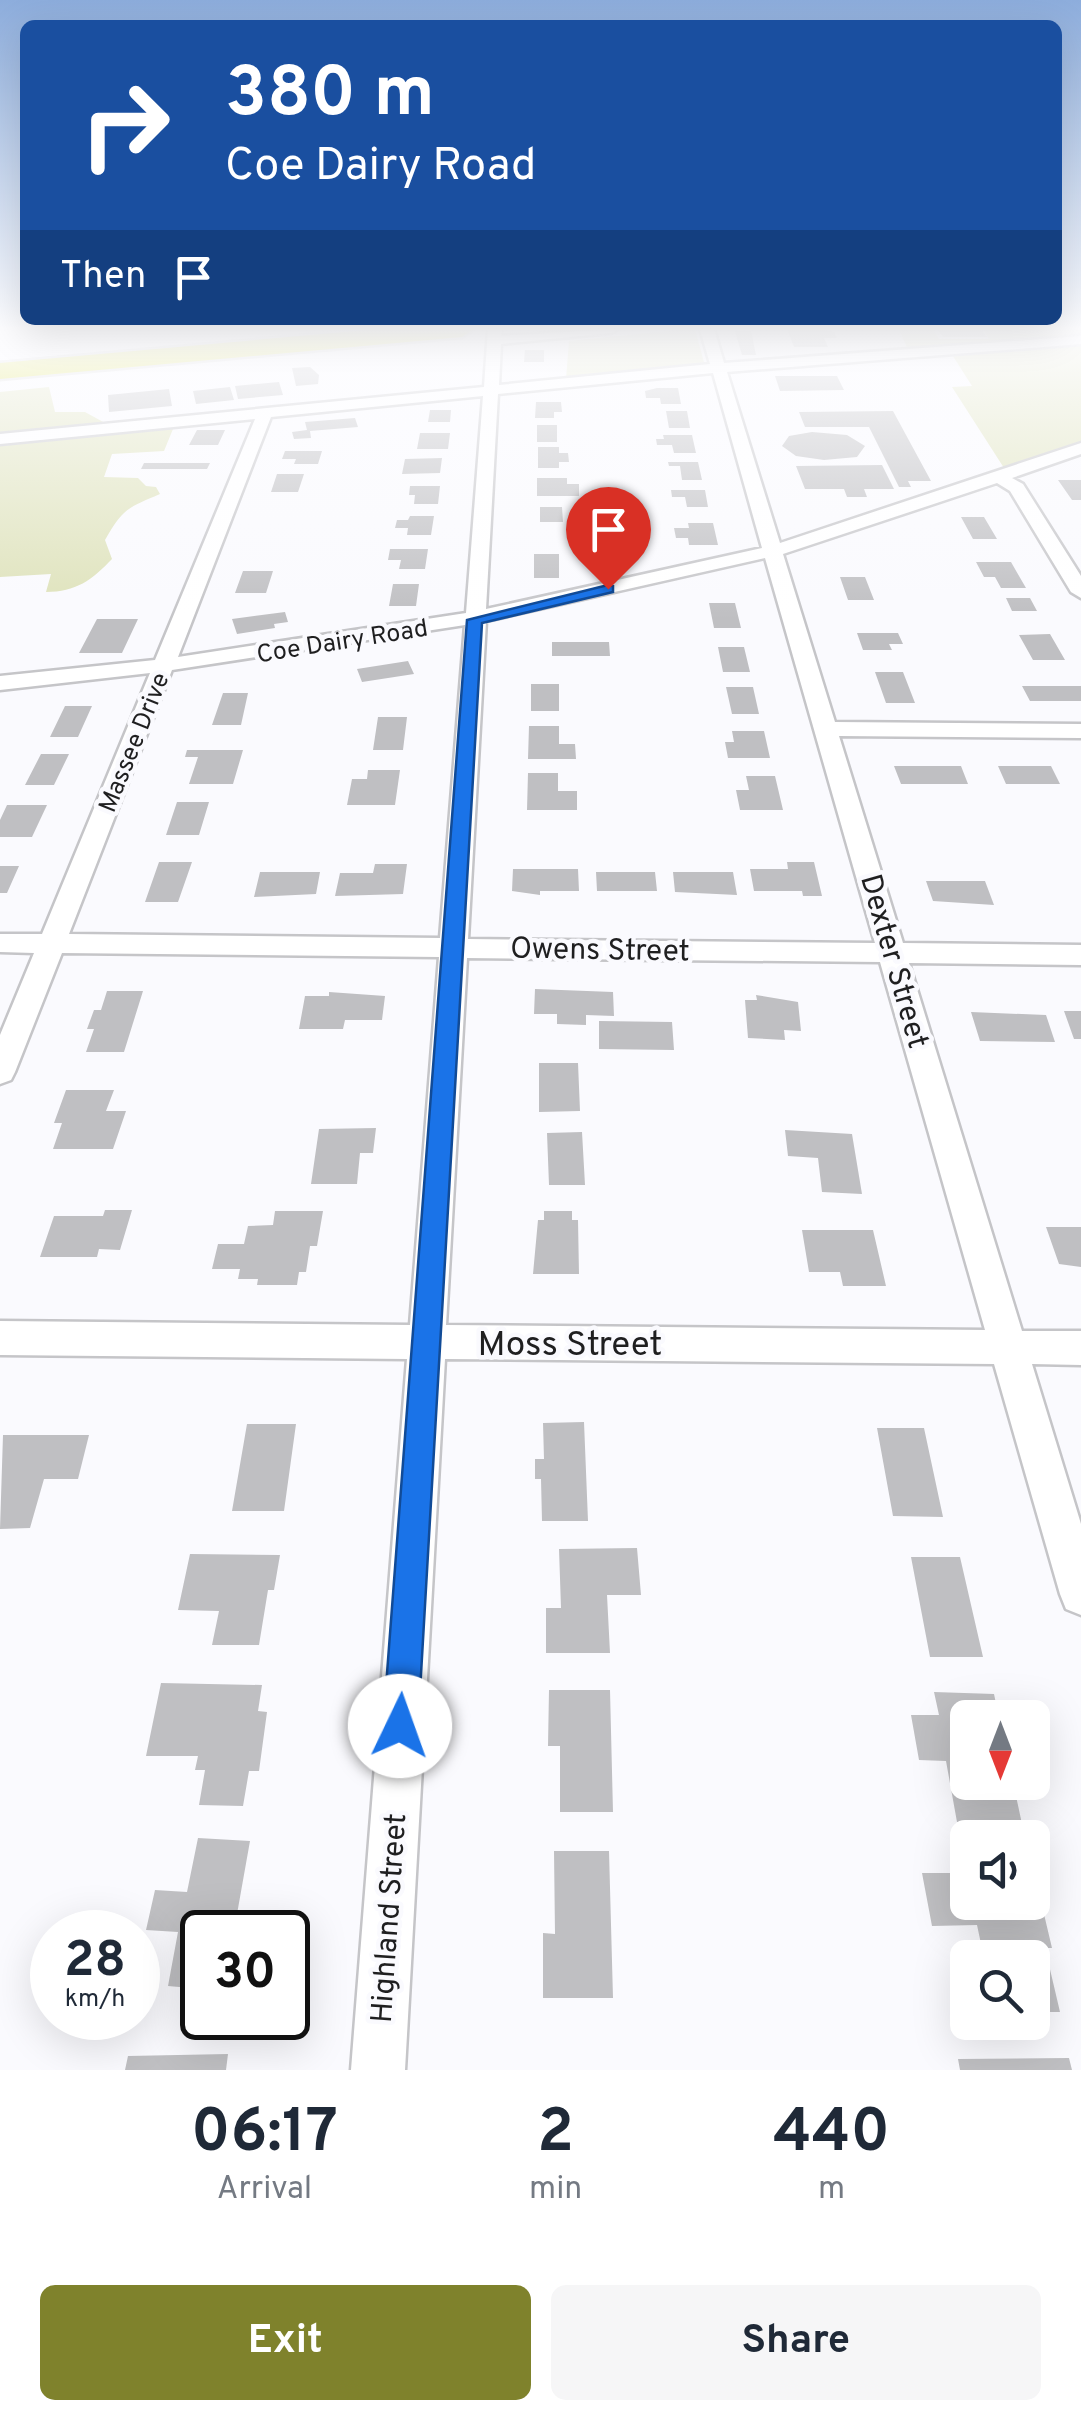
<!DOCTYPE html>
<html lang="en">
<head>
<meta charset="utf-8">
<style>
  :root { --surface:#fff; --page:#f6f6f7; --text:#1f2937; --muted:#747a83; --accent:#7f822c }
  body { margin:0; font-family:Overpass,sans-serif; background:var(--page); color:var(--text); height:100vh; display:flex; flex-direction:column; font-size:38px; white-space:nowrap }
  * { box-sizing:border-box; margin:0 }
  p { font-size:32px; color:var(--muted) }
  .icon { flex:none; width:55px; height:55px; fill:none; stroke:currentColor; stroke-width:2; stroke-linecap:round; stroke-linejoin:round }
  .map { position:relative; height:2070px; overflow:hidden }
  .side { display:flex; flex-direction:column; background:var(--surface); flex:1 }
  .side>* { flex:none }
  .banner { position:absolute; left:20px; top:20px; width:1042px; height:305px; border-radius:15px; box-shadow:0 10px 40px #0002; background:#1a4fa0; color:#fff; overflow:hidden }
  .needle { width:65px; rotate:180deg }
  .fabs { position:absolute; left:950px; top:1700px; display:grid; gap:20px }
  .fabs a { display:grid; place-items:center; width:100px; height:100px; border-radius:15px; background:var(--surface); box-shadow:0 10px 40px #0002; font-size:50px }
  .speed { position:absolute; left:30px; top:1910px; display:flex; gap:20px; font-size:50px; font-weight:700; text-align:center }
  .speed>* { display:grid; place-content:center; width:130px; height:130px; border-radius:50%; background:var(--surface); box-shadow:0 10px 40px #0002; line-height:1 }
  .speed small { font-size:25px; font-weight:400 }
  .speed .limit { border:5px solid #111; border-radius:15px; background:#fff; color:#111 }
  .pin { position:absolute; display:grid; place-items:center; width:85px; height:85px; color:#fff; margin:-102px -42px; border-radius:50% 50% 50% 0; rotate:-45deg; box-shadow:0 0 10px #0007 }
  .pin .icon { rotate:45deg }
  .me { position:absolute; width:110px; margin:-55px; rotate:3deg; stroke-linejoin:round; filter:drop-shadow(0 0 8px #0008) }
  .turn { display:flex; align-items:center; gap:35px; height:210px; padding:0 40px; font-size:45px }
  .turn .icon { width:130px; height:130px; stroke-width:2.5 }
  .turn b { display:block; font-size:70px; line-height:85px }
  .then { display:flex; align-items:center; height:95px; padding:0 40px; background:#0003; gap:20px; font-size:38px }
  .eta { display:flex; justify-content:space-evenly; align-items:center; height:170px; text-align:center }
  .eta b { font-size:60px; font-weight:700; line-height:70px }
  .button { display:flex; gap:20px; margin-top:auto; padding:20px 40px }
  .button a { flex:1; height:115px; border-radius:15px; background:var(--accent); color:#fff; font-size:40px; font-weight:700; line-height:115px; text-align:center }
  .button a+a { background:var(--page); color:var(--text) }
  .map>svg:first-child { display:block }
  .green { fill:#dee2ba }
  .building { fill:#bfbfc2 }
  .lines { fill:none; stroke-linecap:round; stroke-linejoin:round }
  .street-casing { stroke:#c5c5c8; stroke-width:5 }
  .highway-casing { stroke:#d7d7d7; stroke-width:5 }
  .street { fill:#fff; fill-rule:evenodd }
  .highway { fill:#d6db31; fill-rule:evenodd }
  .route { fill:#1a73e8; stroke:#114b97; stroke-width:2.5 }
  .labels { text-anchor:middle; stroke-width:9; stroke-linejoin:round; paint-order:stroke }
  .far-street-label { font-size:25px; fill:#1f1f20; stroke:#fafafe }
  .street-label { font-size:30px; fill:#1f1f20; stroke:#fafafe }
  .near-street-label { font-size:35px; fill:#1f1f20; stroke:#fafafe }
</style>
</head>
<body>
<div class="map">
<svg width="1081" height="2070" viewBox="0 0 1081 2070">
  <rect width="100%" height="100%" fill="#fafafe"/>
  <path class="green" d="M 688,329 L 695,329 L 705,366 L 566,379 L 569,341 Z
    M 899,329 L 933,329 L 939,339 L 989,339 L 983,329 L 1081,329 L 1081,338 L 908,350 Z
    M 1081,344 L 1081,443 L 1004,468 L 952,387 L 972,386 L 951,353 Z
    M 49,387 L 55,412 L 85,412 L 105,423 L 0,432 L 0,392 Z
    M 173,429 L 164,451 L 112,454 L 104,477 L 138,478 L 146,486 L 156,487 L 160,494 C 128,508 123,508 105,540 L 112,559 C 92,580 76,592 46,592 L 51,574 L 0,577 L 0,446 Z"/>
  <path class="building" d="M 787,329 L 820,329 L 834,332 L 837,338 L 824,338 L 828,347 L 794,347 Z
    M 937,329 L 981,329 L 987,337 L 943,337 Z
    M 735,331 L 751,331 L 756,355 L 742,355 Z
    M 525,350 L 544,350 L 544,362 L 524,362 Z
    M 310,367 L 319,375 L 318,384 L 296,386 L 292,368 Z
    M 775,376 L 837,376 L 844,390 L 780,391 Z
    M 279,382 L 283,395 L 238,399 L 235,386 Z
    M 230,387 L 234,400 L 196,404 L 193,391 Z
    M 657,388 L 678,388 L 681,404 L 661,404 L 660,398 L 646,398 L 645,391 Z
    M 169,389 L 172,406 L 109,412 L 108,395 Z
    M 536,402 L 561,402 L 562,412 L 554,412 L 554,418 L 535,418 Z
    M 430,410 L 451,410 L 450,422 L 428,422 Z
    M 666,411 L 687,411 L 690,428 L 669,428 Z
    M 893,411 L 931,481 L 908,481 L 911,487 L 899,487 L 869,427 L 805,427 L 799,412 Z
    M 355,418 L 358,427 L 310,431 L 311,438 L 294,439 L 292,432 L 307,430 L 305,422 Z
    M 537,425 L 557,425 L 557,442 L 537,442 Z
    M 197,430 L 225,430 L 218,445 L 189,445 Z
    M 812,432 L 847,435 L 865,446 L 857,457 L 824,460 L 796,456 L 782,446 L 789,436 Z
    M 420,433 L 450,433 L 448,449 L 417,449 Z
    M 663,435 L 692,435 L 696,453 L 674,453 L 672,445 L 657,445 L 656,439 L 664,439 Z
    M 538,447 L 559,447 L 559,453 L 568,453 L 569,462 L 559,462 L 559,468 L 538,468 Z
    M 285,451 L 322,451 L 318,464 L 294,464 L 296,459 L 282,459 Z
    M 442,458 L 440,473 L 402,474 L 405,459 Z
    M 668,462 L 698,462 L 702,480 L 682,480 L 680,466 L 669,466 Z
    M 144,463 L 210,463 L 207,469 L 141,469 Z
    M 882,465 L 894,489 L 864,489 L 867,497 L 847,497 L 844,489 L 805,489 L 796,466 Z
    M 277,474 L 304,474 L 298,492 L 271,492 Z
    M 537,478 L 567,478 L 567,484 L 579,484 L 579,496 L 537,496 Z
    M 1058,480 L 1081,480 L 1081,500 L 1072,500 Z
    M 410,486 L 440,486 L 438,504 L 414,504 L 415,495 L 409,495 Z
    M 671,490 L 705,490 L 708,507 L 687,507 L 685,497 L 672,497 Z
    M 540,507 L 562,507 L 563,522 L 540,522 Z
    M 410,516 L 434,516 L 431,535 L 407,535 L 408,528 L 395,528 L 397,520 L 408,520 Z
    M 961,517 L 984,517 L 997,539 L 973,539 Z
    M 688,523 L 713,523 L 718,545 L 689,545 L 688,538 L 676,538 L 674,528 L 689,528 Z
    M 390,549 L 428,549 L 425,569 L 399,569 L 401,560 L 388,560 Z
    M 534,554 L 559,554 L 559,578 L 534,578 Z
    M 976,562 L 1011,562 L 1026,588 L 1001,588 L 995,577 L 984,577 Z
    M 243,571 L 273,571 L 266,593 L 235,593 Z
    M 840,577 L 865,577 L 874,600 L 848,600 Z
    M 393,584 L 419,584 L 416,606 L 389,606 Z
    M 1006,598 L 1030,598 L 1037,611 L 1012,611 Z
    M 709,603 L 735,603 L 741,628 L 714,628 Z
    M 285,612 L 288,622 L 274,624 L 275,628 L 237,634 L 232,619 Z
    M 97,619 L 138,619 L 122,653 L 79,653 Z
    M 857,633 L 898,633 L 903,644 L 889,644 L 892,650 L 863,650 Z
    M 1050,634 L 1065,660 L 1033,660 L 1019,635 Z
    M 552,642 L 609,642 L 610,656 L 552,656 Z
    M 718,647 L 744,647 L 750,672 L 723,672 Z
    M 408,661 L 414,674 L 362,682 L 357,669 Z
    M 875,672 L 903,672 L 915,703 L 886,703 Z
    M 531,684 L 559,684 L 559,711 L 531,711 Z
    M 1022,686 L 1081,686 L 1081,701 L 1030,701 Z
    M 726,687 L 753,687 L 759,714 L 732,714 Z
    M 223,693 L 248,693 L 241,725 L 212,725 Z
    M 65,706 L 92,706 L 78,737 L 50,737 Z
    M 378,717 L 407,717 L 403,750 L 373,750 Z
    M 529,726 L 559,726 L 559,744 L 575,744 L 576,759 L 528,759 Z
    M 732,731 L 764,731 L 770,758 L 728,758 L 725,742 L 734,742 Z
    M 187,750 L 243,750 L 233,784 L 189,784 L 198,757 L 185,757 Z
    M 41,754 L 69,754 L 54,785 L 25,785 Z
    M 894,766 L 961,766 L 968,784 L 901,784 Z
    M 998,766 L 1051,766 L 1060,784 L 1006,784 Z
    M 368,770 L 400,770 L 395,805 L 347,805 L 352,779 L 367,779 Z
    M 528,773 L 558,773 L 558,791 L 577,791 L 577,810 L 527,810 Z
    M 746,776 L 775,776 L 783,810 L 740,810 L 736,790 L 749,790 Z
    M 177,802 L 209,802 L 199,835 L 166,835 Z
    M 7,805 L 47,805 L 32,837 L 0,837 L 0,820 Z
    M 159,862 L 192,862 L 178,902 L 145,902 Z
    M 787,862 L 814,862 L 822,896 L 803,896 L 802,891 L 754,891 L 750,869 L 788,869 Z
    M 375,864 L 407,864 L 403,894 L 335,896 L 340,873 L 373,873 Z
    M 0,866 L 19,866 L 7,893 L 0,893 Z
    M 513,869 L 578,869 L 579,891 L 540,891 L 540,895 L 512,891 Z
    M 260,872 L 320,872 L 316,894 L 254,897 Z
    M 596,872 L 655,872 L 657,891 L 597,891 Z
    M 673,872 L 733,872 L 737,895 L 675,892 Z
    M 926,881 L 985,881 L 994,905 L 933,901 Z
    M 535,989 L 613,992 L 614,1016 L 586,1015 L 586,1025 L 557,1024 L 557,1014 L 534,1014 Z
    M 107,991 L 143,991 L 124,1052 L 86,1052 L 94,1029 L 87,1029 L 94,1010 L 101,1010 Z
    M 329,992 L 385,996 L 382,1020 L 345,1020 L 343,1029 L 299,1029 L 305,996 L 329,996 Z
    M 756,995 L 798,1002 L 801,1031 L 784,1030 L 785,1040 L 748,1038 L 745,1000 L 757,1000 Z
    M 1064,1011 L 1081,1011 L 1081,1039 L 1074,1039 Z
    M 971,1012 L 1046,1015 L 1055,1042 L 980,1041 Z
    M 599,1021 L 672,1022 L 674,1050 L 599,1049 Z
    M 539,1063 L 578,1063 L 580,1111 L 539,1112 Z
    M 66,1090 L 114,1090 L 106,1111 L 126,1111 L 113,1149 L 53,1149 L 62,1123 L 54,1123 Z
    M 376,1128 L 373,1153 L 360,1153 L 357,1184 L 311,1184 L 319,1129 Z
    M 785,1130 L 852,1134 L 862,1194 L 822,1192 L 818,1158 L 788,1156 Z
    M 582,1132 L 585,1185 L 549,1185 L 547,1133 Z
    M 105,1210 L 132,1210 L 120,1250 L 99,1249 L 97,1257 L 40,1257 L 54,1216 L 103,1216 Z
    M 275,1211 L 323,1211 L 317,1246 L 310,1246 L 306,1272 L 299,1272 L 297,1285 L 257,1285 L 258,1279 L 238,1279 L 240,1269 L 212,1269 L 218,1244 L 244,1244 L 248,1226 L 273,1225 Z
    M 544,1211 L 572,1211 L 572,1220 L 578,1220 L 579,1274 L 533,1274 L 538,1220 L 544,1220 Z
    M 1046,1227 L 1081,1227 L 1081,1267 L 1059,1264 Z
    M 802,1230 L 873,1230 L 886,1286 L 843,1286 L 840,1272 L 809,1272 Z
    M 584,1422 L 588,1521 L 542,1521 L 541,1479 L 535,1479 L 535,1459 L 544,1459 L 543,1423 Z
    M 247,1424 L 296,1424 L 284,1511 L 232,1511 Z
    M 877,1428 L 924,1428 L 943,1517 L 893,1516 Z
    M 3,1435 L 89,1435 L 78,1479 L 44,1479 L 30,1528 L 0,1529 Z
    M 637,1548 L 641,1595 L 607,1595 L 610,1653 L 546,1653 L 546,1608 L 561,1608 L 559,1549 Z
    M 190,1554 L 280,1555 L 274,1590 L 268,1590 L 259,1645 L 212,1645 L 219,1611 L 178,1610 Z
    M 911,1557 L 960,1557 L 983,1657 L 930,1657 Z
    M 161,1683 L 262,1685 L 258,1711 L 267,1712 L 259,1771 L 249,1771 L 243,1806 L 199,1805 L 205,1770 L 195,1770 L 198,1756 L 146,1756 Z
    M 549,1690 L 610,1690 L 613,1812 L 560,1812 L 560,1746 L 548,1746 Z
    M 934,1692 L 994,1694 L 999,1718 L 968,1718 L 968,1782 L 1013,1782 L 1022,1824 L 957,1822 L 946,1761 L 919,1760 L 911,1715 L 939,1715 Z
    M 198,1838 L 250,1841 L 237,1914 L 246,1915 L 243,1932 L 202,1932 L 202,1989 L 168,1986 L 178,1932 L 146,1930 L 155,1890 L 187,1892 Z
    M 554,1851 L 609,1851 L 613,1998 L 543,1998 L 543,1933 L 555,1934 Z
    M 1034,1872 L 1052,1948 L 1045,1948 L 1060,2012 L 1032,2012 L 1032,1958 L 984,1958 L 977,1925 L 932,1926 L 922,1873 L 968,1873 L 968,1902 L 1032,1902 Z
    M 228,2054 L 226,2070 L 125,2070 L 128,2056 Z
    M 1069,2058 L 1072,2070 L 960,2070 L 958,2059 Z"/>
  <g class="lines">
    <defs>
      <path id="street" d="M 488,329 L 502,329 L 501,336 L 618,329 L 611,333 L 501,344 L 499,385 L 710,364 L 700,329 L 714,329 L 724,363 L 1081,336 L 1081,344 L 727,372 L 780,543 L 1081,443 L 1081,454 L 1012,478 L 1023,484 L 1081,576 L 1081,598 L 1071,592 L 1010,491 L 997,483 L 783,554 L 835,722 L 1081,724 L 1081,738 L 839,736 L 903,943 L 1081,945 L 1081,965 L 909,963 L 1022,1331 L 1081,1331 L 1081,1365 L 1032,1364 L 1081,1524 L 1081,1615 L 1066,1609 L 1060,1594 L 994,1364 L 445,1359 L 405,2070 L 351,2070 L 407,1359 L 0,1355 L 0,1321 L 410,1325 L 439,957 L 62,953 L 15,1072 L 11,1080 L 0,1084 L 0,1035 L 34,953 L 0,952 L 0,934 L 42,934 L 150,673 L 0,690 L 0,676 L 155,660 L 255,419 L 0,444 L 0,434 L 484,387 ZM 713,373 L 762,548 L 486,609 L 498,394 ZM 483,396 L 466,613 L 178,657 L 271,417 ZM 765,558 L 875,943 L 468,939 L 486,621 ZM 465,625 L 440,938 L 69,934 L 172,670 ZM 467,958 L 880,962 L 985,1330 L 446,1325 Z"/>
      <path id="highway" d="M 377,329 L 474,329 L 462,337 L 0,379 L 0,363 Z"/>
    </defs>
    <use href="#street" class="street-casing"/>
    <use href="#highway" class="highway-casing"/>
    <use href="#street" class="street"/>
    <use href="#highway" class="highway"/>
  </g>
  <linearGradient id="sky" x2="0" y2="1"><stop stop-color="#8daddc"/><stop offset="0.53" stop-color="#fdfdff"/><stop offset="1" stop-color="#fdfdff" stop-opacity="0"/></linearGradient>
  <rect width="1081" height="619" fill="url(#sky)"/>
  <path class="route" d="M 608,585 L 613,586 L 613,592 L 482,623 L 418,1726 L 413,1738 L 400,1743 L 388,1738 L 383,1726 L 467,620 Z"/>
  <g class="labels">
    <g class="far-street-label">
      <text transform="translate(342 640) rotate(-9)" y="9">Coe Dairy Road</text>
      <text transform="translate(133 742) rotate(-68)" y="9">Massee Drive</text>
    </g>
    <g class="street-label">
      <text transform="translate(600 949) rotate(1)" y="10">Owens Street</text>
      <text transform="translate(895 961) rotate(74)" y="10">Dexter Street</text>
      <text transform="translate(388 1918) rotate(-86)" y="10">Highland Street</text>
    </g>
    <g class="near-street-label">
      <text x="570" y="1355">Moss Street</text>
    </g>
  </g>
</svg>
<div class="fabs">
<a><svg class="needle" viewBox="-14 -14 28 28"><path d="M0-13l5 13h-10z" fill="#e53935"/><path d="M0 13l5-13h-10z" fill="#747a83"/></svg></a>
<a><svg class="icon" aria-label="sound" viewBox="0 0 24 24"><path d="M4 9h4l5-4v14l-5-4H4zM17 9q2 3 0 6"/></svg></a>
<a><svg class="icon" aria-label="search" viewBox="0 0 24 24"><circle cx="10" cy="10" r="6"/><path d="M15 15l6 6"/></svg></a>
</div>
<div class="speed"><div>28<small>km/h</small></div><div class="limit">30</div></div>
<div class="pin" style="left:608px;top:589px;background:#d93025"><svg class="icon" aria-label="arrive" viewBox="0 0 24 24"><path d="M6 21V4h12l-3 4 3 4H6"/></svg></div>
<svg class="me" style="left:400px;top:1726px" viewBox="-20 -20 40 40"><circle r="19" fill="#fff"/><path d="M0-13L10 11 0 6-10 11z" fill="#1a73e8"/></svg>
<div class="banner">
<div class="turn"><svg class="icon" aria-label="right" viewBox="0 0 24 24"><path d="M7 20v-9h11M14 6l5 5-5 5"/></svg><div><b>380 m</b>Coe Dairy Road</div></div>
<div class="then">Then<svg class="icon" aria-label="arrive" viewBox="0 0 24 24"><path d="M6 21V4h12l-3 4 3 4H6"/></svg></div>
</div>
</div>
<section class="side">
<div class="eta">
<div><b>06:17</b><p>Arrival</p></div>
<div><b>2</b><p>min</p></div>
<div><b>440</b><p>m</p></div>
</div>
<div class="button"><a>Exit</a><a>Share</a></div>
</section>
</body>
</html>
